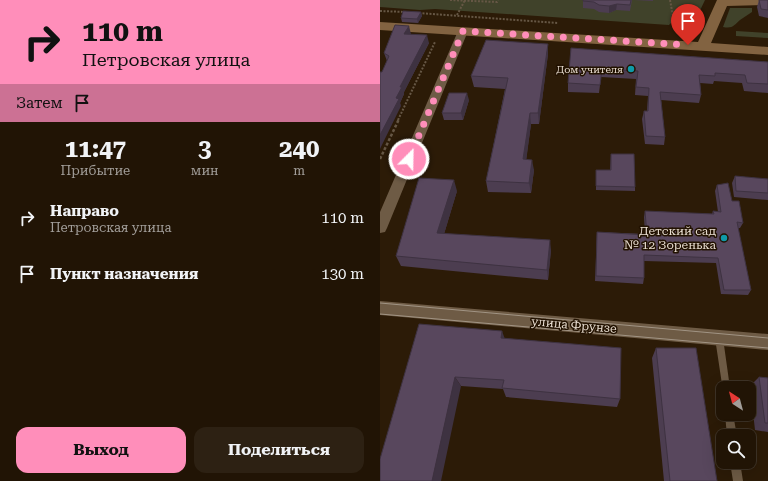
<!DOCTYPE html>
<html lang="ru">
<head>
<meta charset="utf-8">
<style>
  :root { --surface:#211405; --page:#2d2113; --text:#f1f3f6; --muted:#a29e9a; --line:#3e3327; --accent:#ff8eba }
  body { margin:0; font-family:"Roboto Serif",serif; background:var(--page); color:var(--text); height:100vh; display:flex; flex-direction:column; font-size:15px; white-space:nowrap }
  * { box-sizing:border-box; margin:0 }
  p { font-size:13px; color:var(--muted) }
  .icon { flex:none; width:22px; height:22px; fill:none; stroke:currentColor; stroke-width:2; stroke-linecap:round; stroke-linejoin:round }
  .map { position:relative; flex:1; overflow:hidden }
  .details { display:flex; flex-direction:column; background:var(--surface); width:380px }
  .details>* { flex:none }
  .guide { background:#ff8eba; color:#111; overflow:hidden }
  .needle { width:26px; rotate:324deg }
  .buttons { position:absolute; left:336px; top:381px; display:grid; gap:8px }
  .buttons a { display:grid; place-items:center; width:40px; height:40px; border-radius:8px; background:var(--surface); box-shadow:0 4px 16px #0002,0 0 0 1px var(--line); font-size:20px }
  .pin { position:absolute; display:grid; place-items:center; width:34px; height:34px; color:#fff; margin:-41px -17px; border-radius:50% 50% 50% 0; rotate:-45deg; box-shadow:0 0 4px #0007 }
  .pin .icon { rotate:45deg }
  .me { position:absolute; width:44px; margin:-22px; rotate:23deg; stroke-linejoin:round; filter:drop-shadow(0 0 3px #0008) }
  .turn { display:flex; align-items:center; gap:14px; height:84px; padding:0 16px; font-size:18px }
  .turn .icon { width:52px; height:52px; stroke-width:2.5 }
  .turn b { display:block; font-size:28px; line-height:34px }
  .then { display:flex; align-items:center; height:38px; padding:0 16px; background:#0003; gap:8px; font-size:15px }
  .eta { display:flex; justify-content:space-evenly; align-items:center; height:68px; text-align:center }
  .eta b { font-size:24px; font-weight:700; line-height:28px }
  .button { display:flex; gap:8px; margin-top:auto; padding:8px 16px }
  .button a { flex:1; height:46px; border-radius:12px; background:var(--accent); color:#111; font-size:16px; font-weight:700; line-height:46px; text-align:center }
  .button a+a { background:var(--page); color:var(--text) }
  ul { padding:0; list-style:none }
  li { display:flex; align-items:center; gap:12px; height:56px; padding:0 16px }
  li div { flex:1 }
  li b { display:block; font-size:15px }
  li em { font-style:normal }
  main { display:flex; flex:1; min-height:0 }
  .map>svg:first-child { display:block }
  .green { fill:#40422a }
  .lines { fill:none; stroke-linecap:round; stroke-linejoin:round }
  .path-far1 { stroke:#665745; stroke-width:2; stroke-dasharray:2 1.5; stroke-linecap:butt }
  .path { stroke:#665745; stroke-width:2.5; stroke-dasharray:3 2; stroke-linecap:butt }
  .lane { fill:#6e5b45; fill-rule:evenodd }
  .street { fill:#6e5b45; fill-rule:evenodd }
  .secondary { fill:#826341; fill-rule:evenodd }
  .tram { stroke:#a19484; stroke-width:1 }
  .wall { fill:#4c3d50 }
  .shaded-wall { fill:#3e3241 }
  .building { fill:#58475d; stroke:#3e3241 }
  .route { stroke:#ff8eba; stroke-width:7; stroke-dasharray:0 12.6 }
  .culture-dot { fill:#0f9aa8; stroke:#221201; stroke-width:1.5 }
  .labels { text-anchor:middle; stroke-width:3; stroke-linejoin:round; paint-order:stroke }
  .far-poi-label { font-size:10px; fill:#e9ded1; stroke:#221201; text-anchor:end }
  .poi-label { font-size:12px; fill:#e9ded1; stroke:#221201; text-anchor:end }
  .street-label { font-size:12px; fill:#e9ded1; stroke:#221201 }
</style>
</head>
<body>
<main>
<section class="details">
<div class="guide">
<div class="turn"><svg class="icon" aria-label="right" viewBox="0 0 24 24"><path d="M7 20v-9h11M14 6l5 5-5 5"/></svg><div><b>110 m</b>Петровская улица</div></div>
<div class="then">Затем<svg class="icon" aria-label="arrive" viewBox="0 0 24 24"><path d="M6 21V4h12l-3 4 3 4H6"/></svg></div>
</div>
<div class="eta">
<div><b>11:47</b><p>Прибытие</p></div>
<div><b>3</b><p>мин</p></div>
<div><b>240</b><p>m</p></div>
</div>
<ul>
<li><svg class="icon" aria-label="right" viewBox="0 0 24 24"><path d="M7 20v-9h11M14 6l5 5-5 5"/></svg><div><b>Направо</b><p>Петровская улица</p></div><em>110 m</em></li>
<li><svg class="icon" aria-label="arrive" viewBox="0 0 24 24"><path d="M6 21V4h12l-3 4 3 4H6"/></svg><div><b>Пункт назначения</b></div><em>130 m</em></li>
</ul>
<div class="button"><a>Выход</a><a>Поделиться</a></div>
</section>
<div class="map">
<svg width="388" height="481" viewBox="0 0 388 481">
  <rect width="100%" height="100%" fill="#2c1b07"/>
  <path class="green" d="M 0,0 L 325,0 L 315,21 C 306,21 296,18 289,25 L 55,9 L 40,10 L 0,7 Z
    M 350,8 L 372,8 L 372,12 C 368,15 364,17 360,20 C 354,25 353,29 343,27 Z
    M 356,31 L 388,33 L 388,38 L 356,36 Z"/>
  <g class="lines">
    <path class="path-far1" d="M 70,0 L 117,2 L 118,0
      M 290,0 L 294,21 L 298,32
      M 0,11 L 26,12
      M 39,13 L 178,23
      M 77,15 L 85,0
      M 18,120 L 55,42"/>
    <path class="path" d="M 0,159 L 19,119"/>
    <path class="lane" d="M 339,334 L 342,335 L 343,338 L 350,388 L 343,388 L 343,391 L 335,338 L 336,335 Z
      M 345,414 L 353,414 L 357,436 L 347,436 Z
      M 350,462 L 360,462 L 363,481 L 353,481 Z"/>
    <path class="street" d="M 83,28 L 88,31 L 7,228 L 5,232 L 0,233 L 0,212 L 78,31 Z
      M 0,301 L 388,334 L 388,350 L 0,315 Z"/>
    <path class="secondary" d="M 337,0 L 388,0 L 388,5 L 347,6 L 331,43 L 388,47 L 388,55 L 0,30 L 0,22 L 318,42 Z"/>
    <path class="tram" d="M 0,303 L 388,338
      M 0,314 L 388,348"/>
  </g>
  <path class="wall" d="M 203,0 L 252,0 L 250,11 L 236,10 L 229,13 L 219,12 L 214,9 L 203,8 Z
    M 254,0 L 273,0 L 273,1 Z
    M 379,0 L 388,0 L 388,18 L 379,16 L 377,7 Z
    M 41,12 L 42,16 L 38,23 L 22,22 L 21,18 Z
    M 31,35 L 49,43 L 24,92 L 24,94 L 20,103 L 21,106 L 2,72 L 7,61 L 4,53 L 31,34 Z
    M 191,48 L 388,62 L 388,93 L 364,91 L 362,83 L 334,81 L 333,84 L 320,83 L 321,95 L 319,103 L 281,100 L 285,137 L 284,145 L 265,144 L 262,119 L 264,111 L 267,111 L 268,96 L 255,95 L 256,79 L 221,77 L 219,93 L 188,92 L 188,83 Z
    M 168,54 L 159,124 L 151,124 L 146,160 L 154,170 L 151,193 L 108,192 L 106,181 L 125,89 L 94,87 L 91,76 Z
    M 89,100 L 83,120 L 64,120 L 62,113 Z
    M 231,154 L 255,187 L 255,191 L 216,190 L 216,170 L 230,170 Z
    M 355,176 L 388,179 L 388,200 L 354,197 L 352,183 Z
    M 337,185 L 352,201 L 363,223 L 360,228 L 358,228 L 371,290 L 368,295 L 341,294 L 336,263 L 264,261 L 264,278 L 263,284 L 215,281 L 217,232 L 265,234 L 264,217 L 265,211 L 332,214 L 333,211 L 338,212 L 335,191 Z
    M 77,191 L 64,234 L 171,250 L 168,280 L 21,266 L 16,256 Z
    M 39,324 L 124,339 L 240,399 L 237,407 L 126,397 L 123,389 L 81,386 Z
    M 276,348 L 337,481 L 284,481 L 272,358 Z
    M 379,377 L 388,378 L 388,432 L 375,430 L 370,386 Z"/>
  <path class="shaded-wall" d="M 237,4 L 236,10 L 229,13 L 229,6 Z
    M 41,12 L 42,16 L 38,23 L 37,19 Z
    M 29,26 L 31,34 L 27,41 L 24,34 Z
    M 47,35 L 49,43 L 24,92 L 24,94 L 20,103 L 21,106 L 0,149 L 0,135 L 16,98 L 20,87 Z
    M 168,44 L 168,54 L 159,124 L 158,113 Z
    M 87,93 L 89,100 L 83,120 L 81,113 Z
    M 150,113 L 151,124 L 145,170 L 143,159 Z
    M 152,160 L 154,170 L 151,193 L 149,183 Z
    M 74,180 L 77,191 L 61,244 L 57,233 Z
    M 170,240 L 171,250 L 168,280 L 167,270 Z
    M 122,331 L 126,342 L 121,338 Z
    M 75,377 L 81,386 L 61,481 L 52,481 Z"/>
  <path class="building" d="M 203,0 L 251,0 L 250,5 L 237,4 L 229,6 L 219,5 L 214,2 L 203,1 Z
    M 379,0 L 388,0 L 388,10 L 381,9 Z
    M 23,11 L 41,12 L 37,19 L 21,18 Z
    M 15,25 L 29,26 L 24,34 L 47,35 L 20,87 L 22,87 L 16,98 L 19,99 L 0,135 L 0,72 L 2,72 L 9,56 L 4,53 Z
    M 106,40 L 168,44 L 158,113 L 150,113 L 143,159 L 152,160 L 149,183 L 106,181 L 128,78 L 91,76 Z
    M 191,48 L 388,62 L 388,84 L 367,83 L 365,75 L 335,73 L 335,76 L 319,75 L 321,95 L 280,92 L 285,137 L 266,136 L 264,111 L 268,111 L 269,88 L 256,87 L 258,71 L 222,69 L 220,85 L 188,83 Z
    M 69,93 L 87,93 L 81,113 L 62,113 Z
    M 231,154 L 254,154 L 255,187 L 216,186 L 216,170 L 231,170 Z
    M 355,176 L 388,179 L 388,193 L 356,191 Z
    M 39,178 L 74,180 L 57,233 L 170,240 L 167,270 L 16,256 Z
    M 348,183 L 352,201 L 359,201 L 363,223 L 357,222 L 371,290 L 344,290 L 338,258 L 264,255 L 264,278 L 216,276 L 217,232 L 267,235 L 265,211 L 334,214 L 333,211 L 341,212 L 337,185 Z
    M 39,324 L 122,331 L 121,338 L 241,348 L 240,399 L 122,388 L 124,380 L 75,377 L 52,481 L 0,481 L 0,459 Z
    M 276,348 L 316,348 L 337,481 L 290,481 Z
    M 379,377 L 388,378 L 388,423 L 385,423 Z"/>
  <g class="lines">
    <path class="route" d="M 29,159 L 83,31 L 308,45"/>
  </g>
  <g class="culture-dot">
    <circle cx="251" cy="69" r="4"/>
    <circle cx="344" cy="238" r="4"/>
  </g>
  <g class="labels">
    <g class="far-poi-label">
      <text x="243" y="73">Дом учителя</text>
    </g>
    <g class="poi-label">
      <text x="336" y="235">Детский сад<tspan x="336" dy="14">№ 12 Зоренька</tspan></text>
    </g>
    <g class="street-label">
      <text transform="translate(194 325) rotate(5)" y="4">улица Фрунзе</text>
    </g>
  </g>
</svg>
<div class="buttons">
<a><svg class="needle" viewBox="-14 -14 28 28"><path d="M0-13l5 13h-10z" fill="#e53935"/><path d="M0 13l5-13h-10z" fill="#a29e9a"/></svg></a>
<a><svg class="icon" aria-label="search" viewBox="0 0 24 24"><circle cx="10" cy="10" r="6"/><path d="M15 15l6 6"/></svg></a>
</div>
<div class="pin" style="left:308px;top:45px;background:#d93025"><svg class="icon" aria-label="arrive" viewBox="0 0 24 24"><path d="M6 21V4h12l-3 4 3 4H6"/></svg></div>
<svg class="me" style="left:29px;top:159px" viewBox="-20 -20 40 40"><circle r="17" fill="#ff8eba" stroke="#fff" stroke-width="3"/><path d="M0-11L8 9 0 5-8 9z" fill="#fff"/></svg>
</div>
</main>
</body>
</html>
